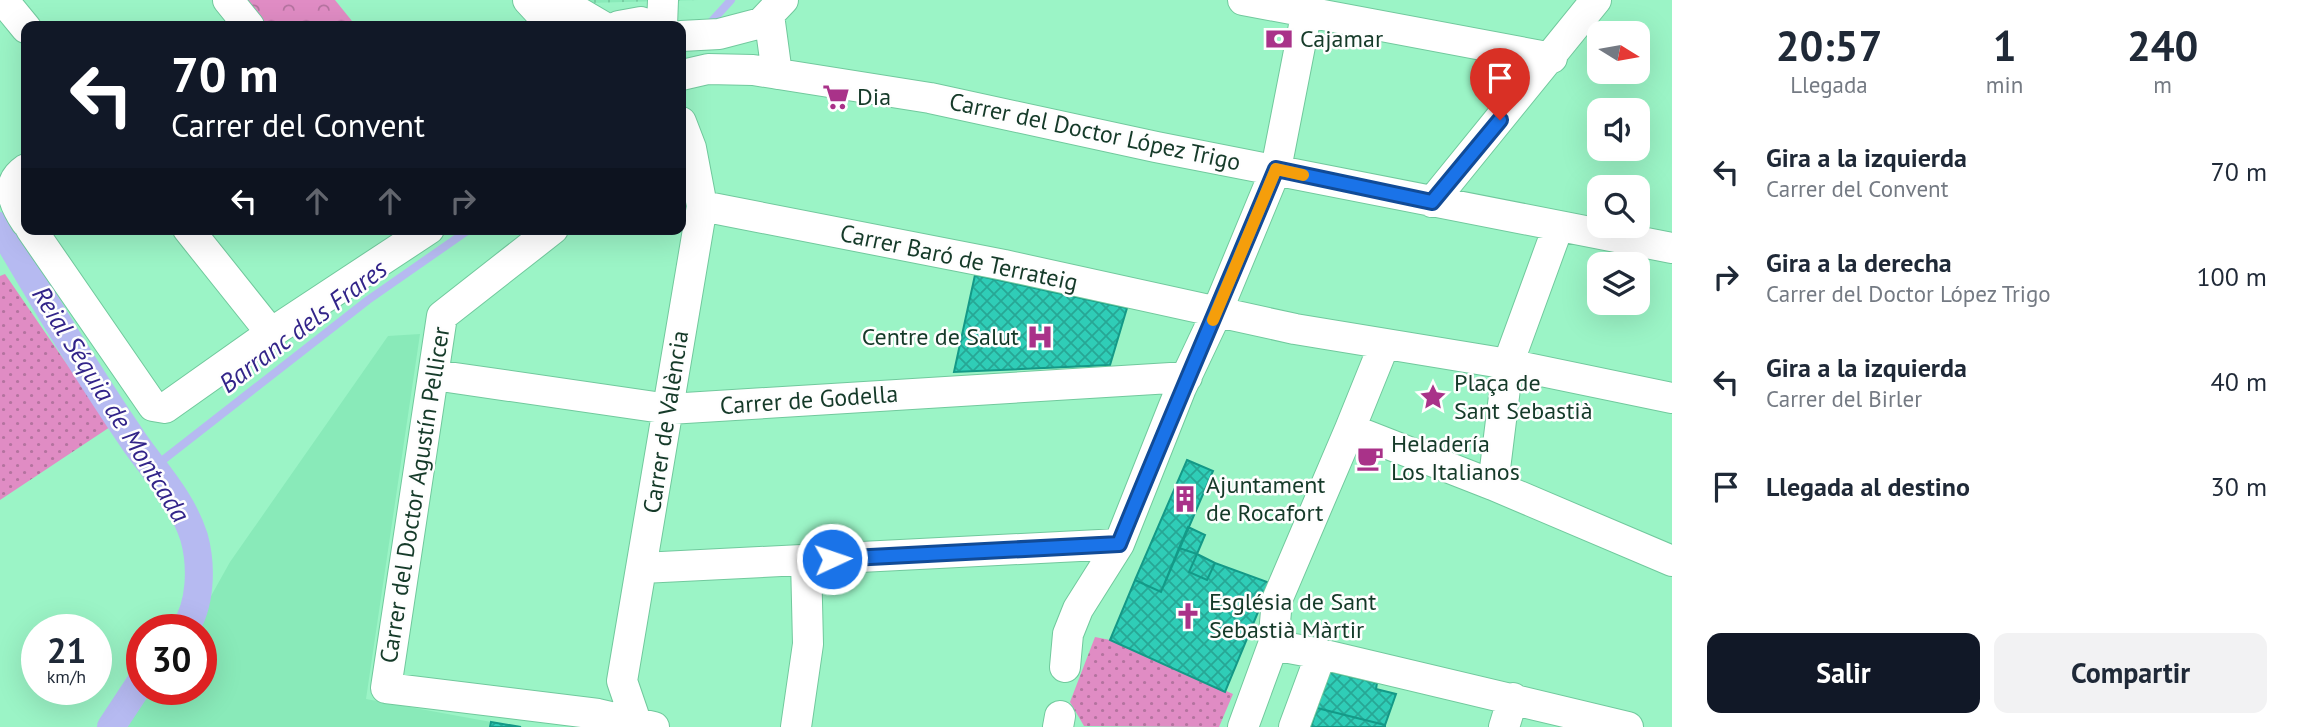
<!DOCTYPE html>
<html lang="es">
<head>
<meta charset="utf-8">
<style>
  :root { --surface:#fff; --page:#f2f2f3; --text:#1f2937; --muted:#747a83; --accent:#111827 }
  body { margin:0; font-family:"PT Sans",sans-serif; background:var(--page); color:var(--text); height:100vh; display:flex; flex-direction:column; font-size:26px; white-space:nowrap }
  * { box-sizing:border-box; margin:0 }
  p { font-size:23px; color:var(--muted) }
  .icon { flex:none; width:38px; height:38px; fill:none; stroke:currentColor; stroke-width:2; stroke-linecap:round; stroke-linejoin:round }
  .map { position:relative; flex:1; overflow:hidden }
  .drawer { display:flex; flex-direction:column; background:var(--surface); width:630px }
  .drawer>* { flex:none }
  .top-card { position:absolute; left:21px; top:21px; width:665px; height:214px; border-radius:14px; box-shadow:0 7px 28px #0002; background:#111827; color:#fff; overflow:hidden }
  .needle { width:46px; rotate:101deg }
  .tools { position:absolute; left:1587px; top:21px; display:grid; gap:14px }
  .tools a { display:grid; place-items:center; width:63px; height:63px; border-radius:14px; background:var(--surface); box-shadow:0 7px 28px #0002; font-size:35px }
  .speed { position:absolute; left:21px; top:614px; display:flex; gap:14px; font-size:35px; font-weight:700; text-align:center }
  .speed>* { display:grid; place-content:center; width:91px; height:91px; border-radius:50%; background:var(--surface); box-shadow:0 7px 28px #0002; line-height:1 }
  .speed small { font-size:18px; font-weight:400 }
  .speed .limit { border:10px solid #d22; background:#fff; color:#111 }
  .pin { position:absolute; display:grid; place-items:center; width:60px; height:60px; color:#fff; margin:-72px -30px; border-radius:50% 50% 50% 0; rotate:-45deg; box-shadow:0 0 7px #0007 }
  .pin .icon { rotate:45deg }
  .me { position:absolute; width:77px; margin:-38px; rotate:87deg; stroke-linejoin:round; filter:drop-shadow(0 0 5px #0008) }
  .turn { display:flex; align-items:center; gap:24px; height:147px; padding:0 35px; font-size:32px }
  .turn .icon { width:91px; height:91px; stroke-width:2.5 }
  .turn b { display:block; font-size:49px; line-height:60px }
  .lanes { display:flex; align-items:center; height:66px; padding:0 35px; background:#0003; justify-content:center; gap:35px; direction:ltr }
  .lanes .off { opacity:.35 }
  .eta { display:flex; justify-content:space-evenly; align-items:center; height:119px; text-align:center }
  .eta b { font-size:42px; font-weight:700; line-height:49px }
  .action { display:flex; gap:14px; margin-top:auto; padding:14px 35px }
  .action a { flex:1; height:80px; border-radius:14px; background:var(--accent); color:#fff; font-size:28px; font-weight:700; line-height:80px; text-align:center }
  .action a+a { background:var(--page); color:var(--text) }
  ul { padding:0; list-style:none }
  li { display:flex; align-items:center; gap:21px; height:105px; padding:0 35px }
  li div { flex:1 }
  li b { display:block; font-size:26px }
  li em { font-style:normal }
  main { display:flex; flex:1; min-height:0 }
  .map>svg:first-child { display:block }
  .built { fill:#89eab9 }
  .industrial { fill:url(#industrial-grid) }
  .grass { fill:url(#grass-dots) }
  .park { fill:url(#park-crowns) }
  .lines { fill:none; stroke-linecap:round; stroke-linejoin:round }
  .stream { stroke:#b6baf1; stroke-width:8 }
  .canal { stroke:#b6baf1; stroke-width:28 }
  .building { fill:url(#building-cross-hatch); stroke:#149987; stroke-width:2 }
  .minor-casing { stroke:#71c99d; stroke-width:32 }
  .minor { stroke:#fff; stroke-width:30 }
  .route-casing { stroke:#114b97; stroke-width:18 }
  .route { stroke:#1a73e8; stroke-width:12 }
  .slow { stroke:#f59e0b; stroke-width:12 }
  .labels { text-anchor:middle; stroke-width:5; stroke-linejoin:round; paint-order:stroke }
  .poi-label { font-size:24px; fill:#153a29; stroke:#fefefe; text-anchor:start }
  .street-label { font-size:24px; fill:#153a29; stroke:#fefefe }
  .water-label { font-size:26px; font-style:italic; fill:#322489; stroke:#fefefe }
</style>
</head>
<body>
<main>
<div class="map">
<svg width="1672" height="727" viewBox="0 0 1672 727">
  <defs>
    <pattern id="industrial-grid" width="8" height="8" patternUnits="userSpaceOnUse" patternTransform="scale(1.75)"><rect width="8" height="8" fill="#89eab9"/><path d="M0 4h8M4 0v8" fill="none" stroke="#75c99f"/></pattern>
    <pattern id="grass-dots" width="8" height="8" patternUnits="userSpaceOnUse" patternTransform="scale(1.75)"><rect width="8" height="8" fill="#e08cc4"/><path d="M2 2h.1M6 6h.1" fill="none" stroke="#b4739f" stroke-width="1.8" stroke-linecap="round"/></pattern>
    <pattern id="park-crowns" width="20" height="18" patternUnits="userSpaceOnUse" patternTransform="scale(1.75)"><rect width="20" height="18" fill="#e08cc4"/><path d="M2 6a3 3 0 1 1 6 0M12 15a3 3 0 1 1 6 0" fill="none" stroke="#b4739f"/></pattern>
    <pattern id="building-cross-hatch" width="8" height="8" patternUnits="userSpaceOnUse" patternTransform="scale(1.75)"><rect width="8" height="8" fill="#2fcdb7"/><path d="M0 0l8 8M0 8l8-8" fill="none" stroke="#27a795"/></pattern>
  </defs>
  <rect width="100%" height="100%" fill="#9bf4c6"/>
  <path class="built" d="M 420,334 L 366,699 L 491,722 L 490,727 L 120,727 L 147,690 L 201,690 L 201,630 L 192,630 L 230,562 L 388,336 Z"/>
  <path class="industrial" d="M 583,0 L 699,0 L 588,3 Z"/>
  <path class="grass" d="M 5,274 L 110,427 L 0,500 L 0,276 Z
    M 1095,637 L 1110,640 L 1233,694 L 1219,727 L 1084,726 L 1070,702 Z"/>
  <path class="park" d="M 213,0 L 335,0 L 356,26 L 234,26 Z"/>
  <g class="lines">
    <path class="stream" d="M 711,22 L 731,0
      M 163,460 L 368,300 L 470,229"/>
    <path class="canal" d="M 0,226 C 43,299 87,373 135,443 C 157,474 182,500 194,537 C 202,566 201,605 184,630
      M 111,727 L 142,680"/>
  </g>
  <path class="building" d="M 975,275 L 1127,308 L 1110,365 L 954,372 Z
    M 1187,460 L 1213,471 L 1161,592 L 1135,580 Z
    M 1188,527 L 1205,535 L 1197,554 L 1179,548 Z
    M 1179,548 L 1197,554 L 1189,572 L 1207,580 L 1215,563 L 1270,583 L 1225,692 L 1110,640 L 1135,580 L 1161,592 Z
    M 1197,554 L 1215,563 L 1207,580 L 1189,572 Z
    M 1328,671 L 1377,683 L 1376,689 L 1396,694 L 1385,725 L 1317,708 Z
    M 1317,708 L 1385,725 L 1385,727 L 1311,727 Z
    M 491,722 L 521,727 L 490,727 Z"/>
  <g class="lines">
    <defs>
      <path id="minor" d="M 3,0 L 26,28
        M 228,0 L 249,26
        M 528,0 L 552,26
        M 558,0 L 602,26
        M 1243,0 L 1552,58
        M 769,15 L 777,74
        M 619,26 L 641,22 L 652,26
        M 662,26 L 663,0
        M 681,36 L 719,34 L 761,23 L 783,0
        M 682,75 L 708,69 L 753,70 L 930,98 L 1156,147 L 1672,248
        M 26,169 C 4,184 14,204 26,222
        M 1432,202 L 1596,0
        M 702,206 L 1004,265 L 1295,329 L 1508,364 L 1493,485
        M 1558,227 L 1508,364 L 1672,398
        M 31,229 L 153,406 L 165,408 L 271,333 L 429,229
        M 188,229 L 271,333
        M 553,229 L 442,316 L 386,688 L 598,714 L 654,727
        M 1384,345 L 1350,429 L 1493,485 L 1672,561
        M 434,375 L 669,409 L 1187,377
        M 642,568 L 1119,544
        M 1273,645 L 1277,600 L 1350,429
        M 1321,654 L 1628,727
        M 1065,667 L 1068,634 L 1078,609 L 1119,544 L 1181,388 L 1216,314 L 1276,169 L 1309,0
        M 636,722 L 622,681 L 702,206 L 691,148 L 681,122
        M 796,727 L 808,644 L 806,560
        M 1058,727 L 1060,716
        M 1243,727 L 1273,645 L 1321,654 L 1294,727
        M 1504,727 L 1513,698"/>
    </defs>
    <use href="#minor" class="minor-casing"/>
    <use href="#minor" class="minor"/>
  </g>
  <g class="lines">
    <defs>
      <path id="route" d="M 832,559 L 1119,544 C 1170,418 1224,294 1276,169 L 1432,202 L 1500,120"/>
    </defs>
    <use href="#route" class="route-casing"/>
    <use href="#route" class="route"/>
    <path class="slow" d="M 1213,320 L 1276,169 L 1303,175"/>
  </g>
  <defs>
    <symbol id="bank-bare" viewBox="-9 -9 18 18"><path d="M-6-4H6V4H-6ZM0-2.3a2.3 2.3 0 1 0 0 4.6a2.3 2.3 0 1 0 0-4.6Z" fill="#a93289" stroke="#fefefe" stroke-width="2.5" paint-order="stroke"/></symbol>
    <symbol id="supermarket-bare" viewBox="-9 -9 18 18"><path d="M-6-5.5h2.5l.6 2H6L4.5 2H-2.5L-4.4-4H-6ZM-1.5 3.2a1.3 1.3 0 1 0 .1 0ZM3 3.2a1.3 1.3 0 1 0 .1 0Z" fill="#a93289" stroke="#fefefe" stroke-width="2.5" paint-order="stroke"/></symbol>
    <symbol id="hospital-bare" viewBox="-9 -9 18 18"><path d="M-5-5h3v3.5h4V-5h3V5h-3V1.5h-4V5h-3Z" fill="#a93289" stroke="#fefefe" stroke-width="2.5" paint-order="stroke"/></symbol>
    <symbol id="sight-bare" viewBox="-9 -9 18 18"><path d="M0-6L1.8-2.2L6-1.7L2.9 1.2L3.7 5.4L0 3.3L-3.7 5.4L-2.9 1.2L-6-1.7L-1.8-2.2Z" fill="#a93289" stroke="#fefefe" stroke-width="2.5" paint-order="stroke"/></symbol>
    <symbol id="cafe-bare" viewBox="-9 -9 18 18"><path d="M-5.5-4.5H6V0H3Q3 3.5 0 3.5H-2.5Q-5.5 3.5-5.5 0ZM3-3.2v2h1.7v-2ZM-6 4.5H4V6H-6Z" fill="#a93289" stroke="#fefefe" stroke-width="2.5" paint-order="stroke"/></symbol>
    <symbol id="building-bare" viewBox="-9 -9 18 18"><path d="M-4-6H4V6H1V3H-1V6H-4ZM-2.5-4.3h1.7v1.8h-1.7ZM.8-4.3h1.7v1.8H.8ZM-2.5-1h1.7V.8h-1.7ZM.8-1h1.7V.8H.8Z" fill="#a93289" stroke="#fefefe" stroke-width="2.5" paint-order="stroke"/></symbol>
    <symbol id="church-bare" viewBox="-9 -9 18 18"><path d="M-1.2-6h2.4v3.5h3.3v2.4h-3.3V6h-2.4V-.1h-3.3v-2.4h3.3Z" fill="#a93289" stroke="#fefefe" stroke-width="2.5" paint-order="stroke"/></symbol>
  </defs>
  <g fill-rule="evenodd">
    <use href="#bank-bare" x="1260" y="20" width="38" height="38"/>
    <use href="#supermarket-bare" x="817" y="78" width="38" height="38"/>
    <use href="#hospital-bare" x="1021" y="318" width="38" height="38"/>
    <use href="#sight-bare" x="1414" y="378" width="38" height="38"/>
    <use href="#cafe-bare" x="1351" y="439" width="38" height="38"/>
    <use href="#building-bare" x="1166" y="480" width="38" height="38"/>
    <use href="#church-bare" x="1169" y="597" width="38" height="38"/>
  </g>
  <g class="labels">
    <g class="poi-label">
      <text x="1300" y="47">Cajamar</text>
      <text x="857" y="105">Dia</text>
      <text x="1019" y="345" text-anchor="end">Centre de Salut</text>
      <text x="1454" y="391">Plaça de<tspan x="1454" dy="28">Sant Sebastià</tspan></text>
      <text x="1391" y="452">Heladería<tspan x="1391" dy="28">Los Italianos</tspan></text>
      <text x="1206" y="493">Ajuntament<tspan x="1206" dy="28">de Rocafort</tspan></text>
      <text x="1209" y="610">Església de Sant<tspan x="1209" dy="28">Sebastià Màrtir</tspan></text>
    </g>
    <g class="street-label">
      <text transform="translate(1095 132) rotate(12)" y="8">Carrer del Doctor López Trigo</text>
      <text transform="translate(959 258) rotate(12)" y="8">Carrer Baró de Terrateig</text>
      <text transform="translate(809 400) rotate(-4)" y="8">Carrer de Godella</text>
      <text transform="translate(666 422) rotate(-81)" y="8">Carrer de València</text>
      <text transform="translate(415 495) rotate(-81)" y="8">Carrer del Doctor Agustín Pellicer</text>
    </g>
    <g class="water-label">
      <text transform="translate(303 326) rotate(-37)" y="9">Barranc dels Frares</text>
      <text transform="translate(111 404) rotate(58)" y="9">Reial Séquia de Montcada</text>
    </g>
  </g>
</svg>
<div class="tools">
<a><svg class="needle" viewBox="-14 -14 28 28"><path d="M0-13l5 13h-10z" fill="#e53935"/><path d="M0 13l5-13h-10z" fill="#747a83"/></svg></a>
<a><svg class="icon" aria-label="sound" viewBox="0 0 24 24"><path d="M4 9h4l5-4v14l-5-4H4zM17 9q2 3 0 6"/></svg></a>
<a><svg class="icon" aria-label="search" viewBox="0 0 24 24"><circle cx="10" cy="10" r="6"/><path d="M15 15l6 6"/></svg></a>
<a><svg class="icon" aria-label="layers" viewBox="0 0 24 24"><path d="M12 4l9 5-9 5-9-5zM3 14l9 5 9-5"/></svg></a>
</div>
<div class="speed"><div>21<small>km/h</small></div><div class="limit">30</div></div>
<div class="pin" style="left:1500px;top:120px;background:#d93025"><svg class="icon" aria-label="arrive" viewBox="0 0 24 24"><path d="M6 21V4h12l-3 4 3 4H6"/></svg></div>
<svg class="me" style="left:832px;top:559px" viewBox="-20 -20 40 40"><circle r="17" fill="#1a73e8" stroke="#fff" stroke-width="3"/><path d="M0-11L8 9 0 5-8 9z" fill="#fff"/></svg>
<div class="top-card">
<div class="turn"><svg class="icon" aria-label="left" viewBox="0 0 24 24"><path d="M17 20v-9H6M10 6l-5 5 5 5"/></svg><div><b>70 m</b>Carrer del Convent</div></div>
<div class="lanes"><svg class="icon" aria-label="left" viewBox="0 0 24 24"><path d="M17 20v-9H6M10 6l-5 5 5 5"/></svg><svg class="icon off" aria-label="ahead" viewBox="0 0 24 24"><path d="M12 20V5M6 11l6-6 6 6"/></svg><svg class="icon off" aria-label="ahead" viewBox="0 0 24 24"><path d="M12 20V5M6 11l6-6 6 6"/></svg><svg class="icon off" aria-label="right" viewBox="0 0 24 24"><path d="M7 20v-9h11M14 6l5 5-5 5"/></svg></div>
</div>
</div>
<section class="drawer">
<div class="eta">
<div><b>20:57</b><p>Llegada</p></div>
<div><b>1</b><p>min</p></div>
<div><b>240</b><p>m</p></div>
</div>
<ul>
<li><svg class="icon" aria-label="left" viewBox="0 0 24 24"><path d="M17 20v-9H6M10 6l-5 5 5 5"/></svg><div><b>Gira a la izquierda</b><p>Carrer del Convent</p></div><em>70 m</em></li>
<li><svg class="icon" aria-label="right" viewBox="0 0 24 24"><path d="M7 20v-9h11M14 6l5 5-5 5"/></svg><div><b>Gira a la derecha</b><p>Carrer del Doctor López Trigo</p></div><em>100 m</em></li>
<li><svg class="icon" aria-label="left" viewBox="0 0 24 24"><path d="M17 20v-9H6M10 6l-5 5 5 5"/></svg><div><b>Gira a la izquierda</b><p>Carrer del Birler</p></div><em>40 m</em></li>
<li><svg class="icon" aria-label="arrive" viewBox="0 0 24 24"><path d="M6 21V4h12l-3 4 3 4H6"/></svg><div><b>Llegada al destino</b></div><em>30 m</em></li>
</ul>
<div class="action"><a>Salir</a><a>Compartir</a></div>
</section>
</main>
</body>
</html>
